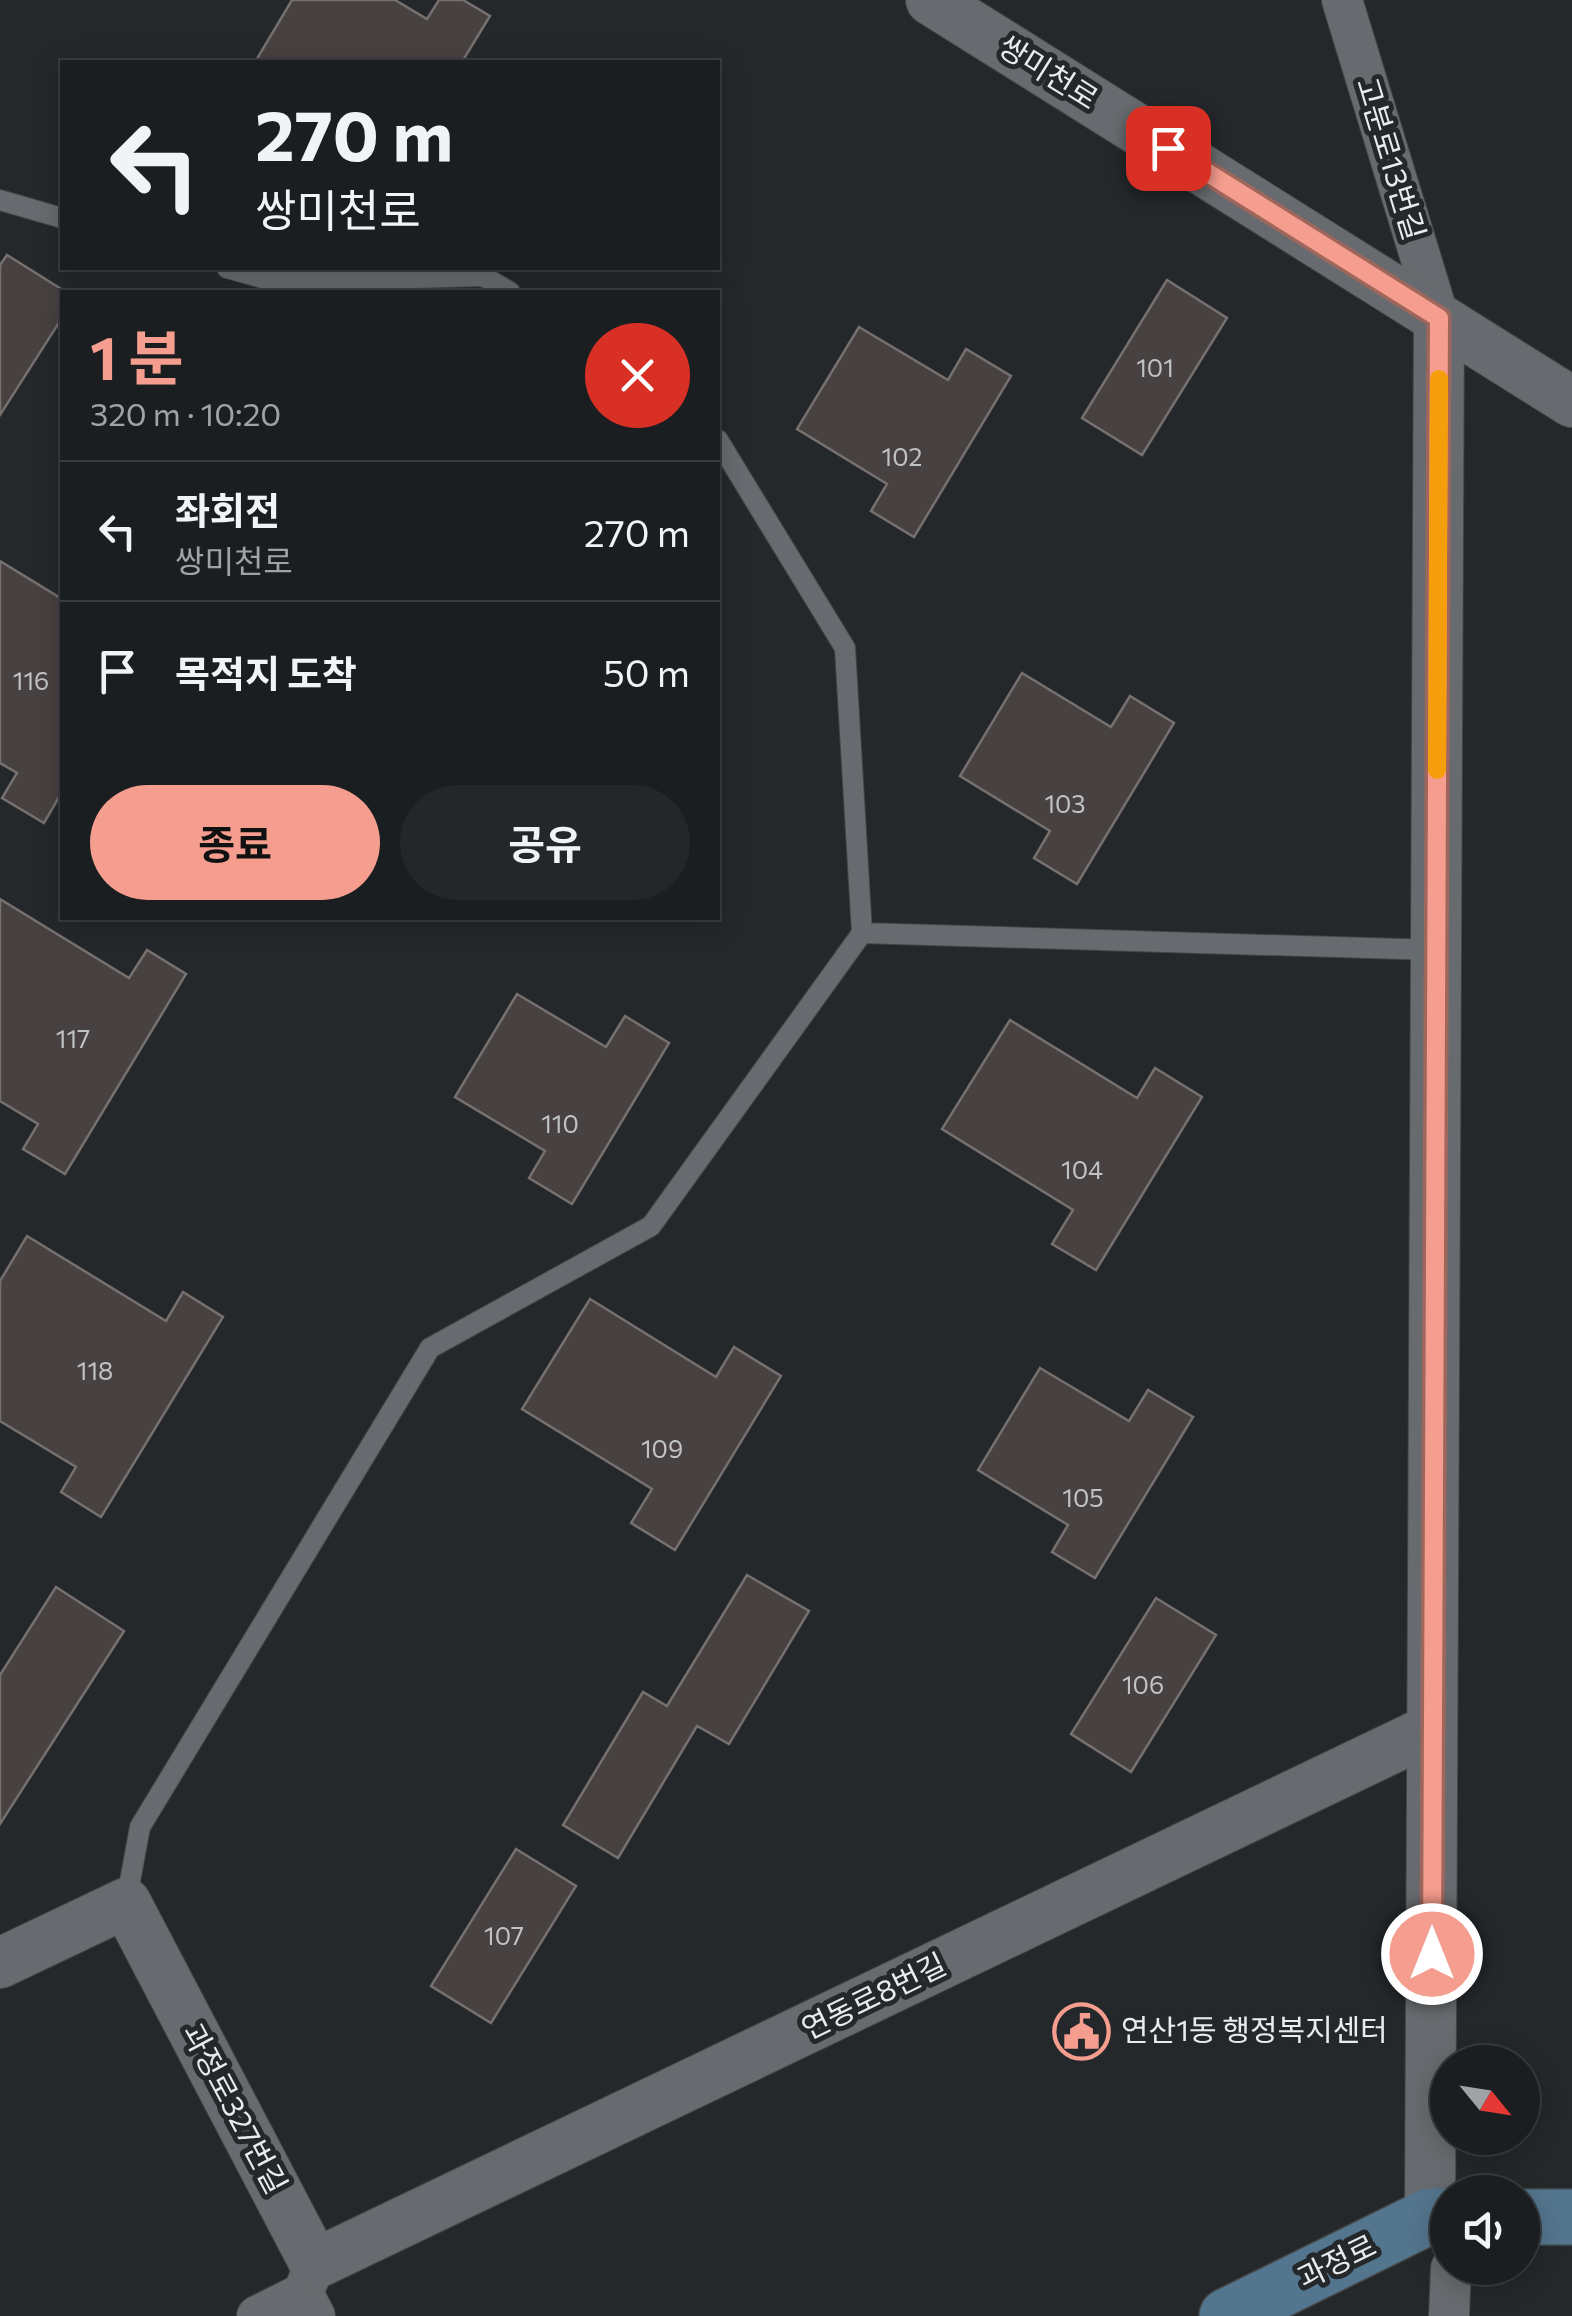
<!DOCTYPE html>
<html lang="ko">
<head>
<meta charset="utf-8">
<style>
  :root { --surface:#1b1e20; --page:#242729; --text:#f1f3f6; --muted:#a0a2a5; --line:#393c3e; --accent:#f59d8e }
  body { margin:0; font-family:Commissioner,"Noto Sans KR",sans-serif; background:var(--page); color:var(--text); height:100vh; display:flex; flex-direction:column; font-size:38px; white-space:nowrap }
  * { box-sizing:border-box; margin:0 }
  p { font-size:32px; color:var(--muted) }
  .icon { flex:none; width:55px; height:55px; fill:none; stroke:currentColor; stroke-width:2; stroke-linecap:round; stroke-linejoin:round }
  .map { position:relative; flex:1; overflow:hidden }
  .sheet { position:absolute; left:60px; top:290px; width:660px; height:630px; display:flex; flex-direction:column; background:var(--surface); border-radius:0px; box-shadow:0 5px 25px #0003,0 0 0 2px var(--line) }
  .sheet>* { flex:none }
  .top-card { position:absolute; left:60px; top:60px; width:660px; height:210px; border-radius:0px; box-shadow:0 5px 25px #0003,0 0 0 2px var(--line); background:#1b1e20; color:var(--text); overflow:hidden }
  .needle { width:65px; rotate:120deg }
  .buttons { position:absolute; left:1430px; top:2045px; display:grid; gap:20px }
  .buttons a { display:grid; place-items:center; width:110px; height:110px; border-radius:50%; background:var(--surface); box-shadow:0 5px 25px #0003,0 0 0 2px var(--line); font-size:50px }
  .pin { position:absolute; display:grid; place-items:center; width:85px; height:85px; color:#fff; margin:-42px; border-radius:20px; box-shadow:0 5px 15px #0006 }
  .me { position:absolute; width:110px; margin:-55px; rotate:0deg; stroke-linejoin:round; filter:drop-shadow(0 0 8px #0008) }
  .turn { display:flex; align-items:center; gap:35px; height:210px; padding:0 30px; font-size:45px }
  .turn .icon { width:130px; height:130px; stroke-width:2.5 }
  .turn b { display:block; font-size:70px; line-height:85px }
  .round { display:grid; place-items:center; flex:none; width:105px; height:105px; border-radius:52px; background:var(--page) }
  .headline { display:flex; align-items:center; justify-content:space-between; height:170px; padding:0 30px }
  h1 { font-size:60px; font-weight:700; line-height:75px; color:var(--accent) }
  .cta { display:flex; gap:20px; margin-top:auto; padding:20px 30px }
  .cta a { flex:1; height:115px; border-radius:60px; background:var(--accent); color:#111; font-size:40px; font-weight:700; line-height:115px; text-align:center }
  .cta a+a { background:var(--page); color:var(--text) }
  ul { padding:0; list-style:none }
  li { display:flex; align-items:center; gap:30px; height:140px; padding:0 30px; border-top:2px solid var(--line) }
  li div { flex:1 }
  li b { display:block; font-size:38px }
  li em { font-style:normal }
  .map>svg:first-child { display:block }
  .building { fill:#474241; stroke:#76706f; stroke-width:2.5 }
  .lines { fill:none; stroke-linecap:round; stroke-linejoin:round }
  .service-casing { stroke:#434648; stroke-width:22 }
  .minor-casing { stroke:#434648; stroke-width:42 }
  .tertiary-casing { stroke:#434648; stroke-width:52 }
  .secondary-casing { stroke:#434648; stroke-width:58 }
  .service { stroke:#676b6f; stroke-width:20 }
  .minor { stroke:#676b6f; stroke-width:40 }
  .tertiary { stroke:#676b6f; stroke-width:50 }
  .secondary { stroke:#53758d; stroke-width:55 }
  .route-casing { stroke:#9f665c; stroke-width:25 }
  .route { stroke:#f59d8e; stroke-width:18 }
  .slow { stroke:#f59e0b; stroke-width:18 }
  .labels { text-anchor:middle; stroke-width:10; stroke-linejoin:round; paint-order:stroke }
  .number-label { font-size:25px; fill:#c0c2c3 }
  .street-label { font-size:30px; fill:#e9ecee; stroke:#24282b }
  .poi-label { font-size:30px; fill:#e9ecee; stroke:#24282b; text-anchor:start }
</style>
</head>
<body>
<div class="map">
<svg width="1572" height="2316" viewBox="0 0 1572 2316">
  <rect width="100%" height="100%" fill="#24282b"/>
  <path class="building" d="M 292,0 L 395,0 L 427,19 L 439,0 L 463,0 L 490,16 L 462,62 L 255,62 Z
    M 7,255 L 66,292 L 62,292 L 62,318 L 0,415 L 0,265 Z
    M 1167,280 L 1227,318 L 1142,455 L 1082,418 Z
    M 859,327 L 948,380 L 966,349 L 1011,376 L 914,537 L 871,511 L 887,484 L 797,429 Z
    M 0,561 L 62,599 L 62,792 L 44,823 L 2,798 L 17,773 L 0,763 Z
    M 1022,673 L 1111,727 L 1130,696 L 1174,723 L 1077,884 L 1034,858 L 1050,831 L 960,776 Z
    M 0,899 L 129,978 L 147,950 L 186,974 L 65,1174 L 23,1149 L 38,1124 L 0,1101 Z
    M 517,994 L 606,1047 L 625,1016 L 669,1043 L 572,1204 L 529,1178 L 545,1151 L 455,1097 Z
    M 1010,1020 L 1137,1098 L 1155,1068 L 1202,1097 L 1096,1270 L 1052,1244 L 1073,1210 L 942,1129 Z
    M 27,1236 L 166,1321 L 183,1292 L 223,1317 L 101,1517 L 61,1492 L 76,1467 L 0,1421 L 0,1281 Z
    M 590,1299 L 716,1377 L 734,1347 L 781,1376 L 675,1550 L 631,1523 L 652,1489 L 522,1409 Z
    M 1040,1368 L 1129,1421 L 1148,1390 L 1193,1417 L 1095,1578 L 1052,1552 L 1068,1525 L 978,1470 Z
    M 747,1575 L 809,1611 L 729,1744 L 697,1726 L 618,1858 L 563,1825 L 643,1692 L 667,1706 Z
    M 56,1587 L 124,1631 L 0,1824 L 0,1675 Z
    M 1156,1598 L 1216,1635 L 1131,1772 L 1071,1734 Z
    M 516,1849 L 576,1886 L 491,2023 L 431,1986 Z"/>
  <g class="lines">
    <defs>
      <path id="service" d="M 0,200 L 62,218
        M 227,268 L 277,282 L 483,276 L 510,292
        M 718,440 L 845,648 L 862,933
        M 126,1903 L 140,1827 L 430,1348 L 651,1226 L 862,933 L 1435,950"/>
      <path id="minor" d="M 1342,0 L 1439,318
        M 257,2316 L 303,2293
        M 315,2316 L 303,2293 L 315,2264
        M 1449,2316 L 1451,2268"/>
      <path id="tertiary" d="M 931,0 L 1572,402
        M 0,1963 L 126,1903 L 315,2264 L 1432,1729
        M 1430,2216 L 1439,318"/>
      <path id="secondary" d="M 1522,2217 L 1572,2217
        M 1227,2316 L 1430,2216 L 1448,2216"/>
    </defs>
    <use href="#service" class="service-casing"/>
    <use href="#minor" class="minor-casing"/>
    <use href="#tertiary" class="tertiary-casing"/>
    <use href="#secondary" class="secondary-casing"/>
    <use href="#service" class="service"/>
    <use href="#minor" class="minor"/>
    <use href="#tertiary" class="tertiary"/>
    <use href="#secondary" class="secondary"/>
  </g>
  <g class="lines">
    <defs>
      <path id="route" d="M 1168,148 L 1439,318 L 1432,1954"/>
    </defs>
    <use href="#route" class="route-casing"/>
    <use href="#route" class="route"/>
    <path class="slow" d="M 1437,770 L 1439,379"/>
  </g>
  <defs>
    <symbol id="civic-ring" viewBox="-11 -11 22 22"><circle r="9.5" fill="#24282b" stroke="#f59d8e" stroke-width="1.5"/><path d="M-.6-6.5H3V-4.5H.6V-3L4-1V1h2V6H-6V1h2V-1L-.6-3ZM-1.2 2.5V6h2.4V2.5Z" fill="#f59d8e"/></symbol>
  </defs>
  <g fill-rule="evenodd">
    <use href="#civic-ring" x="1050" y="2000" width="63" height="63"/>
  </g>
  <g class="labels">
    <g class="number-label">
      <text x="1155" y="377">101</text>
      <text x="902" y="466">102</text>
      <text x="31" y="690">116</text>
      <text x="1065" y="813">103</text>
      <text x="73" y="1048">117</text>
      <text x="560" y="1133">110</text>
      <text x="1082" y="1179">104</text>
      <text x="95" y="1380">118</text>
      <text x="662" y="1458">109</text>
      <text x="1083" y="1507">105</text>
      <text x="1143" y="1694">106</text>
      <text x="504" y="1945">107</text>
    </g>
    <g class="street-label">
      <text transform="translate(1048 73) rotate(32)" y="10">쌍미천로</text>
      <text transform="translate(1390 159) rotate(73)" y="10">고분로13번길</text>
      <text transform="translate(874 1997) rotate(-26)" y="10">연동로8번길</text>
      <text transform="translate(234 2109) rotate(62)" y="10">과정로327번길</text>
      <text transform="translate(1337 2262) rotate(-26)" y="10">과정로</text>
    </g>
    <g class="poi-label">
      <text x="1121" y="2041">연산1동 행정복지센터</text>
    </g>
  </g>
</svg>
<div class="buttons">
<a><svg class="needle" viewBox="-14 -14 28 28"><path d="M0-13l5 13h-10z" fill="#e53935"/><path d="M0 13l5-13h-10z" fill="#a0a2a5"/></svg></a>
<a><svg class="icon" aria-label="sound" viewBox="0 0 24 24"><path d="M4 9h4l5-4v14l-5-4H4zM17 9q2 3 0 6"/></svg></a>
</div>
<div class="pin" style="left:1168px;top:148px;background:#d93025"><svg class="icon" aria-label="arrive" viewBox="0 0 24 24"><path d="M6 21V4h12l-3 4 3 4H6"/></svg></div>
<svg class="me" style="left:1432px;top:1954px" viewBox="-20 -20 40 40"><circle r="17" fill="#f59d8e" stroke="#fff" stroke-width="3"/><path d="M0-11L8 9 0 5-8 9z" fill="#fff"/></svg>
<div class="top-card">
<div class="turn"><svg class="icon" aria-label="left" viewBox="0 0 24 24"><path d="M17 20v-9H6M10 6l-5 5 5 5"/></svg><div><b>270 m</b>쌍미천로</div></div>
</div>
<section class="sheet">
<div class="headline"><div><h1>1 분</h1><p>320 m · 10:20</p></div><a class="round" style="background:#d93025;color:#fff"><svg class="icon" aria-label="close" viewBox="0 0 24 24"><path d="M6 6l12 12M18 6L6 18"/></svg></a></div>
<ul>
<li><svg class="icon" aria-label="left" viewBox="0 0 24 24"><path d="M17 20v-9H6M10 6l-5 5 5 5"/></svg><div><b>좌회전</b><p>쌍미천로</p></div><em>270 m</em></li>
<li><svg class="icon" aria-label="arrive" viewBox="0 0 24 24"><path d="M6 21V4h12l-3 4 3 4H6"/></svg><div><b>목적지 도착</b></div><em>50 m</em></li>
</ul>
<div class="cta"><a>종료</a><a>공유</a></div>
</section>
</div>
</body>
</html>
